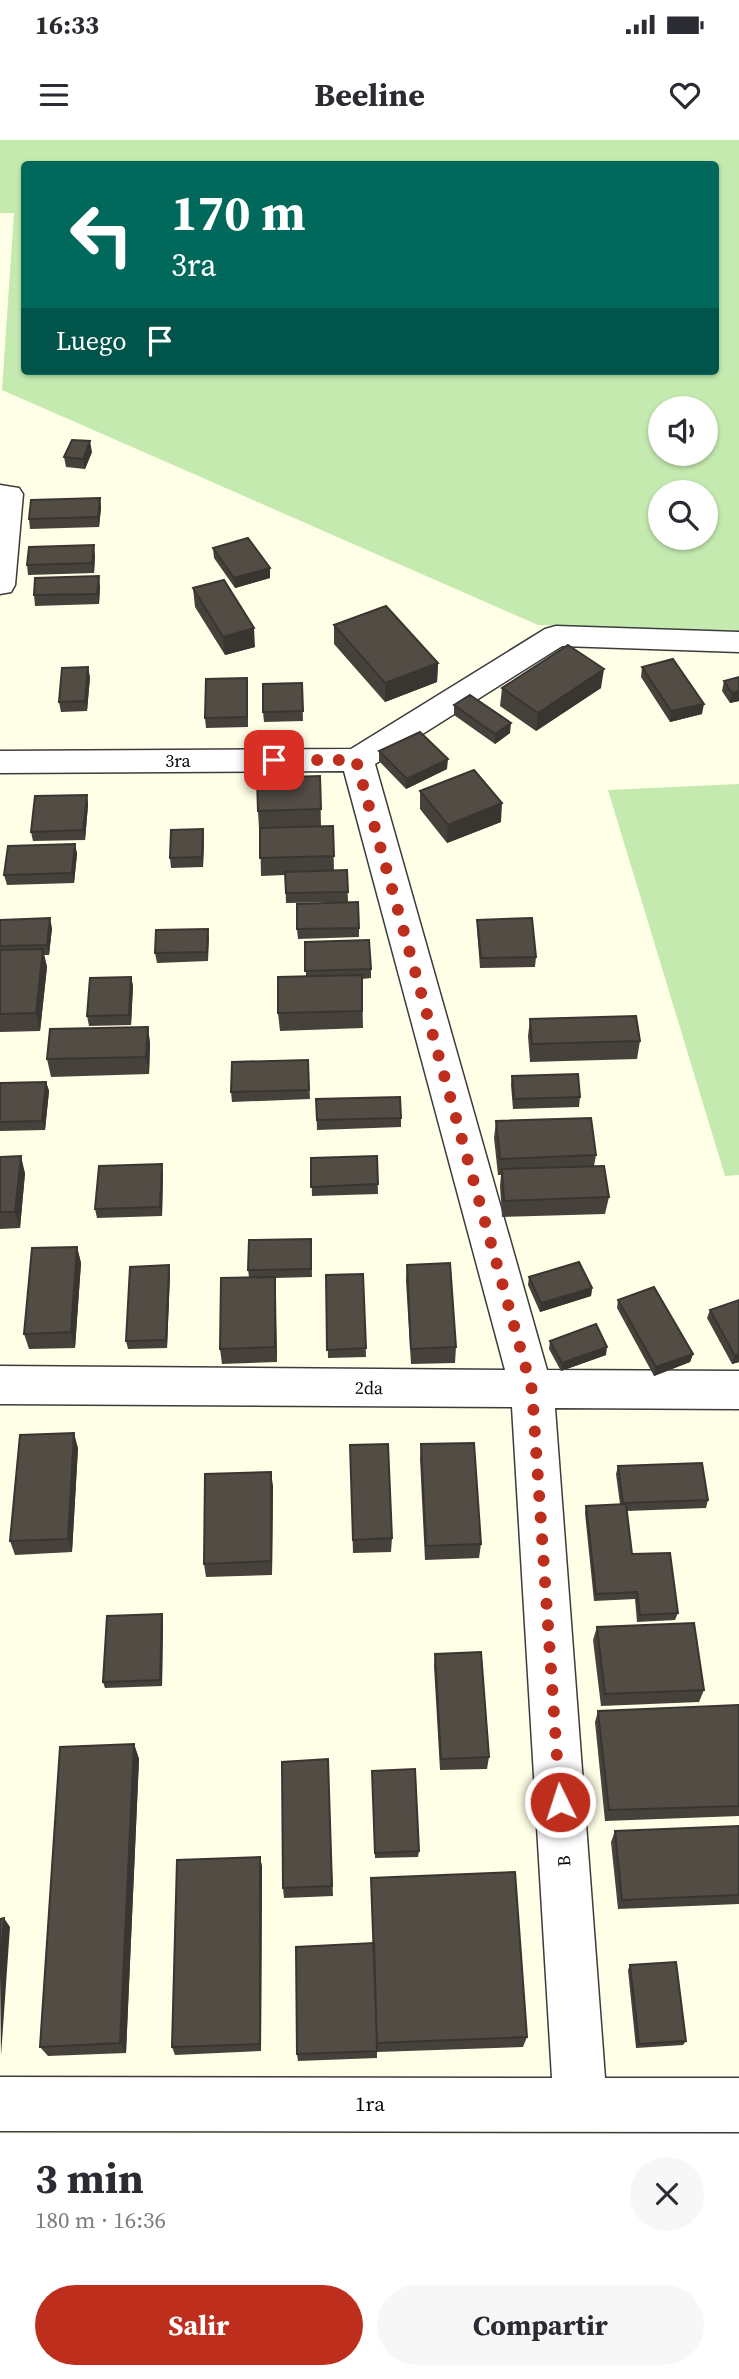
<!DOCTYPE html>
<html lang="es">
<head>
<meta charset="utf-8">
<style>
  :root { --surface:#fff; --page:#f7f7f7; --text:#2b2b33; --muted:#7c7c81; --accent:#bd2e1d }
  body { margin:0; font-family:"Source Serif 4",serif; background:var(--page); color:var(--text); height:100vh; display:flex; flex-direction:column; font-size:26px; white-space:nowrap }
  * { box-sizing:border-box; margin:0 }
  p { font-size:23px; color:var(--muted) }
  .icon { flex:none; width:38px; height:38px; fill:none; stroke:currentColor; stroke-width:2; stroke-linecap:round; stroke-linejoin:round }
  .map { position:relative; height:1994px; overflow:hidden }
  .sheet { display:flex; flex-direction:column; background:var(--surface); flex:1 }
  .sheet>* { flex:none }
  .banner { position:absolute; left:21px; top:21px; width:698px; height:214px; border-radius:7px; box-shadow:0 2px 5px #0004; background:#00695c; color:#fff; overflow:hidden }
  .tools { position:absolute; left:648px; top:256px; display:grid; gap:14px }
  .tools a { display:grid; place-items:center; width:70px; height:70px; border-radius:50%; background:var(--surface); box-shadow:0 2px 5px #0004; font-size:35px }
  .pin { position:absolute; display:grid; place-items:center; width:60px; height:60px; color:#fff; margin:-30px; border-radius:14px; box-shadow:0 4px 10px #0006 }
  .me { position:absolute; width:77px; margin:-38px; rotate:356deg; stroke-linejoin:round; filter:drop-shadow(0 0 5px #0008) }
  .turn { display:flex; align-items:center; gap:24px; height:147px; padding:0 35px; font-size:32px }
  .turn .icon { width:91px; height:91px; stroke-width:2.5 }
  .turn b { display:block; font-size:49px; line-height:60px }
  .then { display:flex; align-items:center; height:66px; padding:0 35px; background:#0003; gap:14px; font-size:26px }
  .round { display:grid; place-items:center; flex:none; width:74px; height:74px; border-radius:37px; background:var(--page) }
  .head { display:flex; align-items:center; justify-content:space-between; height:119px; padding:0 35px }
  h1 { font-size:42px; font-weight:700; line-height:52px }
  .cta { display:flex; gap:14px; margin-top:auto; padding:14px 35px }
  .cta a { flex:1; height:80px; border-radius:42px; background:var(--accent); color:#fff; font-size:28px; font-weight:700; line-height:80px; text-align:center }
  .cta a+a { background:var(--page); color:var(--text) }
  .status { display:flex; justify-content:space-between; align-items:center; height:49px; padding:0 35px; background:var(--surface); direction:ltr }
  .status svg { height:19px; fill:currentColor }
  header { display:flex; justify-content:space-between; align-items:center; height:91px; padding:0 35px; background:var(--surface); font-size:32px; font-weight:700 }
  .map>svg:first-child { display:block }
  .green { fill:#c5eaaf; fill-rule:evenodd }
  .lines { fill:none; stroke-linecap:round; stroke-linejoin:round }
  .minor-casing { stroke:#3c3c3c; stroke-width:3 }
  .minor { fill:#fff; fill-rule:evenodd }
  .wall { fill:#47413b }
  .shaded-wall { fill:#393530 }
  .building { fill:#524c45; stroke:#393530; stroke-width:2 }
  .route { stroke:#bd2e1d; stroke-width:12; stroke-dasharray:0 21.6 }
  .labels { text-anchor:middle; stroke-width:7; stroke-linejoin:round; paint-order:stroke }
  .street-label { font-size:18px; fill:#090909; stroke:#fff }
  .near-street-label { font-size:21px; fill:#090909; stroke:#fff }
</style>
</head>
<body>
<div class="status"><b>16:33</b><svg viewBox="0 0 49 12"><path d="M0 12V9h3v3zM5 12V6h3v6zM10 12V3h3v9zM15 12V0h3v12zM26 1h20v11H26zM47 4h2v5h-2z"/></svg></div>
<header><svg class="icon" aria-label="menu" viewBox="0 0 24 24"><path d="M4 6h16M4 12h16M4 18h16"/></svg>Beeline<svg class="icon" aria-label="heart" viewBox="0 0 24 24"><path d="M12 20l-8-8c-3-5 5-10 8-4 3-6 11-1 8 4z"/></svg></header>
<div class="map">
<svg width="739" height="1994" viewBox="0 0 739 1994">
  <rect width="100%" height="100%" fill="#fffee6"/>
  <path class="green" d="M 0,0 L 739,0 L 739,493 L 538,485 L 2,250 L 14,73 L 0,73 ZM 24,24 L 716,24 L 716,231 L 24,231 ZM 660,268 L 705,268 L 705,313 L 660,313 ZM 660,352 L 705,352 L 705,397 L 660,397 Z
    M 739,644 L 739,1035 L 725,1036 L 608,650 Z"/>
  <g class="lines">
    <defs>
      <path id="minor" d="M 0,345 L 19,348 L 23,354 L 15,445 L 11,452 L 0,454 Z
        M 556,486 L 739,492 L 739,512 L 562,506 L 375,624 L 547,1230 L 739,1231 L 739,1269 L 555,1268 L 605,1938 L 739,1938 L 739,1992 L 0,1991 L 0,1937 L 552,1938 L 512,1267 L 0,1264 L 0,1226 L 505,1230 L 344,631 L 0,633 L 0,611 L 351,609 L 545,489 Z"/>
    </defs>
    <use href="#minor" class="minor-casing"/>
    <use href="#minor" class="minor"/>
  </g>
  <path class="wall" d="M 92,312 L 85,329 L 66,327 L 64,317 Z
    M 100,358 L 101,368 L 99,387 L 30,389 L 29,379 Z
    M 213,408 L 270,428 L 270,438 L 235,448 L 214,418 Z
    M 95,415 L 94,433 L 28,435 L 27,425 Z
    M 100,446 L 99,464 L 35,466 L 34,455 Z
    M 193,448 L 255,507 L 225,515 L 195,467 Z
    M 334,485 L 438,523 L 437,542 L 385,562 L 334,504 Z
    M 642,527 L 702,574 L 670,582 L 641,537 Z
    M 90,537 L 87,571 L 61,572 L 59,562 Z
    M 739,537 L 739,561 L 730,563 L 722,551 L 724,541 Z
    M 302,543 L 303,581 L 264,582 L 263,572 Z
    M 248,548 L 248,587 L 206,588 L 205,578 Z
    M 502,548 L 601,548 L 536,591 L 500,566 Z
    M 454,565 L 510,593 L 495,604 L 454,575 Z
    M 379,611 L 447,629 L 406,649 L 379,621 Z
    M 320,636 L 321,686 L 333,686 L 334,731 L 347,730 L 348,762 L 286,763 L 285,735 L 261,736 L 260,689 L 259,689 L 258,671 Z
    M 420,651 L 501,682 L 447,703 L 420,669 Z
    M 87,655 L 88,665 L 85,700 L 33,701 L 31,692 Z
    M 203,689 L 204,699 L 203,727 L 171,728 L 170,718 Z
    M 75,704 L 77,714 L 74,743 L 7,745 L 4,735 Z
    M 0,780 L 52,788 L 49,815 L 44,815 L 47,827 L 40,891 L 0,892 Z
    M 477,780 L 536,817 L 535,827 L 480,828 L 477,789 Z
    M 359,788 L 359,797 L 298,799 L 297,789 Z
    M 208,789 L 208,821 L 157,823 L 155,813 Z
    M 305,802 L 371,829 L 371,838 L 362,839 L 363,888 L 280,891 L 278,873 L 306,837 Z
    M 131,837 L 133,846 L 131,885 L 89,886 L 87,876 Z
    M 530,879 L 640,901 L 637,919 L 530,922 L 528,896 Z
    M 148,887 L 150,904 L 149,934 L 51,937 L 47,919 Z
    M 308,920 L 310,959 L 232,962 L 231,952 Z
    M 512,936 L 580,957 L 579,967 L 513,969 L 511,945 Z
    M 46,942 L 49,951 L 45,990 L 0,991 L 0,943 Z
    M 316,959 L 401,978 L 401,987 L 317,990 Z
    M 496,981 L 596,1015 L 594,1026 L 609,1057 L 605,1074 L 502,1077 L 500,1046 L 501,1035 L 498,1035 L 494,998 Z
    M 377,1016 L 378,1054 L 312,1056 L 311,1018 Z
    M 0,1017 L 25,1033 L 20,1088 L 0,1089 Z
    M 162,1024 L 163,1033 L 162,1076 L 97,1078 L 95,1069 Z
    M 311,1099 L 312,1137 L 275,1138 L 277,1222 L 222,1224 L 220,1209 L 249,1137 L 248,1130 Z
    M 77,1107 L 81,1123 L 75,1208 L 29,1209 L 24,1194 Z
    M 407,1125 L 456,1207 L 455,1223 L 411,1224 L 406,1141 Z
    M 170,1134 L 167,1208 L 128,1209 L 126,1201 Z
    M 363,1134 L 366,1217 L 328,1218 L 326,1135 Z
    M 529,1137 L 592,1148 L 591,1156 L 540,1172 L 528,1145 Z
    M 618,1160 L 693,1214 L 690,1222 L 654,1236 L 617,1168 Z
    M 710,1170 L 739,1222 L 732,1224 L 707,1178 Z
    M 550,1201 L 606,1215 L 561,1231 L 549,1209 Z
    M 421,1304 L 481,1404 L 479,1418 L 425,1420 L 420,1319 Z
    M 350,1305 L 392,1398 L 391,1412 L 353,1413 Z
    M 78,1308 L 72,1412 L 15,1415 L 10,1401 Z
    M 618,1326 L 708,1360 L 706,1368 L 627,1371 L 632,1414 L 678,1473 L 675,1480 L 637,1482 L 635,1459 L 594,1461 L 585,1373 L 586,1366 L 620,1364 L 616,1334 Z
    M 273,1346 L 272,1435 L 206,1437 L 204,1424 Z
    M 162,1474 L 163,1481 L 162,1546 L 105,1548 L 103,1542 Z
    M 597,1487 L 704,1550 L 699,1562 L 601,1566 L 593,1500 Z
    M 435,1514 L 489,1617 L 487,1629 L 440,1630 L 434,1526 Z
    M 739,1565 L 739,1676 L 605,1681 L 595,1582 L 598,1571 Z
    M 134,1604 L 139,1619 L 126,1913 L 48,1916 L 40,1907 Z
    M 328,1619 L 333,1756 L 284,1758 L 283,1748 Z
    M 372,1631 L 419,1711 L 418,1717 L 375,1718 Z
    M 739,1686 L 739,1764 L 618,1769 L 611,1702 L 615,1691 Z
    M 260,1717 L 262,1727 L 261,1911 L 175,1915 L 172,1907 Z
    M 373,1803 L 527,1897 L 523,1907 L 377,1912 L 377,1918 L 298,1921 L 297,1914 Z
    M 630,1825 L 686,1901 L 683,1905 L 636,1908 L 628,1830 Z"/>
  <path class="shaded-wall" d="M 90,301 L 92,312 L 85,329 L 83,319 Z
    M 100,358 L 101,368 L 99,387 L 98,377 Z
    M 94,405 L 95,415 L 94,433 L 92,423 Z
    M 270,428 L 270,438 L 235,448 L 234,438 Z
    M 99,436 L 100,446 L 99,464 L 97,454 Z
    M 254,488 L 255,507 L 225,515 L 223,497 Z
    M 438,523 L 437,542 L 385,562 L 385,543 Z
    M 88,527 L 90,537 L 87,571 L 85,561 Z
    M 604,529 L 601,548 L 536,591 L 538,573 Z
    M 739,551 L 739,561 L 730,563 L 732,553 Z
    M 704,564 L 702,574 L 670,582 L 671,571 Z
    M 511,583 L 510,593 L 495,604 L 495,594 Z
    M 448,619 L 447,629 L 406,649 L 407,639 Z
    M 87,655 L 88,665 L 85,700 L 83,690 Z
    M 502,663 L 501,682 L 447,703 L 448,685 Z
    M 203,689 L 204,699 L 203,727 L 202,717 Z
    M 75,704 L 77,714 L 74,743 L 72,733 Z
    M 50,778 L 52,788 L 49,815 L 47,805 Z
    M 208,789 L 209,798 L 208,821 L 207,812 Z
    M 43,809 L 47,827 L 40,891 L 36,873 Z
    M 131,837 L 133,846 L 131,885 L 129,875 Z
    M 148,887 L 150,904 L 149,934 L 146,917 Z
    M 46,942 L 49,951 L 45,990 L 42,981 Z
    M 21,1016 L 25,1033 L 20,1088 L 15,1072 Z
    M 162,1024 L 163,1033 L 162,1076 L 160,1067 Z
    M 77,1107 L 81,1123 L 75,1208 L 71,1192 Z
    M 169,1125 L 170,1134 L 167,1208 L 166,1200 Z
    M 275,1137 L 276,1152 L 277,1222 L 275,1207 Z
    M 592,1148 L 591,1156 L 540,1172 L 541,1163 Z
    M 607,1207 L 606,1215 L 561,1231 L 562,1223 Z
    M 693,1214 L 690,1222 L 654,1236 L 656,1227 Z
    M 739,1214 L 739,1222 L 732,1224 L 735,1216 Z
    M 74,1293 L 78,1308 L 72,1412 L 68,1399 Z
    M 271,1332 L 273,1346 L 272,1435 L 271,1421 Z
    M 162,1474 L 163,1481 L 162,1546 L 160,1540 Z
    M 134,1604 L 139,1619 L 126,1913 L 120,1903 Z
    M 260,1717 L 262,1727 L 261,1911 L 260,1904 Z
    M 4,1778 L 10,1787 L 1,1916 L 0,1833 Z"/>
  <path class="building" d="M 72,300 L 90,301 L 83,319 L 64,317 Z
    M 100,358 L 98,377 L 29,379 L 31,360 Z
    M 248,398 L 270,428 L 234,438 L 213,408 Z
    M 94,405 L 92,423 L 27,425 L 29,407 Z
    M 99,436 L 97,454 L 34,455 L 35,438 Z
    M 224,440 L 254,488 L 223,497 L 193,448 Z
    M 386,466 L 438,523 L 385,543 L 334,485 Z
    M 568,505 L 604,529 L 538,573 L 502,548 Z
    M 673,519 L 704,564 L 671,571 L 642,527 Z
    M 88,527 L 85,561 L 59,562 L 62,528 Z
    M 739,537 L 739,551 L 732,553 L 724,541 Z
    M 247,538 L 247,577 L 205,578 L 206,539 Z
    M 302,543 L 303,571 L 263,572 L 263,544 Z
    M 470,555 L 511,583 L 495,594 L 454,565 Z
    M 420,592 L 448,619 L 407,639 L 379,611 Z
    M 474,630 L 502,663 L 448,685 L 420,651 Z
    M 320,636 L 321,669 L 258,671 L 257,638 Z
    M 87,655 L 83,690 L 31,692 L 35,656 Z
    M 333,686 L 334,716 L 260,718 L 260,688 Z
    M 203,689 L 202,717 L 170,718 L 171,690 Z
    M 75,704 L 72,733 L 4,735 L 8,706 Z
    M 347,730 L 348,752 L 286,753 L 285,732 Z
    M 358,762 L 359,788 L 297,789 L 297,764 Z
    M 50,778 L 47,805 L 0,806 L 0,780 Z
    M 532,778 L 536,817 L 481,818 L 477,780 Z
    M 208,789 L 207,812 L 155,813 L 156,790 Z
    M 369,800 L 371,829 L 305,831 L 305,802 Z
    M 43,809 L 36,873 L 0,874 L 0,810 Z
    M 362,835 L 362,871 L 278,873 L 278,837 Z
    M 131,837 L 129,875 L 87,876 L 90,838 Z
    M 636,876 L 640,901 L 532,904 L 530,879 Z
    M 148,887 L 146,917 L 47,919 L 50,889 Z
    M 308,920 L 309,950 L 231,952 L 232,922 Z
    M 578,934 L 580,957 L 514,959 L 512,936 Z
    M 46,942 L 42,981 L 0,982 L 0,943 Z
    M 400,957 L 401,978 L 317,980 L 316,959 Z
    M 591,978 L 596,1015 L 500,1019 L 496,981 Z
    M 21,1016 L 15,1072 L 0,1072 L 0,1017 Z
    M 377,1016 L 378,1044 L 311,1047 L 311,1018 Z
    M 162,1024 L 160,1067 L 95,1069 L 99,1026 Z
    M 604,1026 L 609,1057 L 504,1061 L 502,1029 Z
    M 311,1099 L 311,1129 L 248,1130 L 249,1100 Z
    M 77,1107 L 71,1192 L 24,1194 L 32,1108 Z
    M 579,1122 L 592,1148 L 541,1163 L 529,1137 Z
    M 450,1123 L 456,1207 L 411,1209 L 407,1125 Z
    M 169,1125 L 166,1200 L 126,1201 L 130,1127 Z
    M 363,1134 L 366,1208 L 327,1210 L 326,1135 Z
    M 275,1137 L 275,1207 L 220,1209 L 221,1138 Z
    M 654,1147 L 693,1214 L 656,1227 L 618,1160 Z
    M 739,1160 L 739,1214 L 735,1216 L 710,1170 Z
    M 596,1184 L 607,1207 L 562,1223 L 550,1201 Z
    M 74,1293 L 68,1399 L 10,1401 L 20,1295 Z
    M 474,1303 L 481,1404 L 426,1406 L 421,1304 Z
    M 388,1304 L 392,1398 L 353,1400 L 350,1305 Z
    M 702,1323 L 708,1360 L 623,1363 L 618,1326 Z
    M 271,1332 L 271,1421 L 204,1424 L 205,1334 Z
    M 626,1364 L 632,1414 L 670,1413 L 678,1473 L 640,1475 L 637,1452 L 596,1454 L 586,1366 Z
    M 162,1474 L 160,1540 L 103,1542 L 107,1476 Z
    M 694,1483 L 704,1550 L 605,1554 L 597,1487 Z
    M 481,1512 L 489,1617 L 441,1619 L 435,1514 Z
    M 739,1565 L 739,1666 L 609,1670 L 598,1571 Z
    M 134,1604 L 120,1903 L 40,1907 L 60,1607 Z
    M 328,1619 L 332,1746 L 283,1748 L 282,1622 Z
    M 415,1629 L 419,1711 L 375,1713 L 372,1631 Z
    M 739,1686 L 739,1755 L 622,1760 L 615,1691 Z
    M 260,1717 L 260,1904 L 172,1907 L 177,1720 Z
    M 515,1732 L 527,1897 L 377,1903 L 371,1738 Z
    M 4,1778 L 0,1833 L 0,1779 Z
    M 374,1803 L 377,1911 L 297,1914 L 296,1807 Z
    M 676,1822 L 686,1901 L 639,1904 L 630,1825 Z"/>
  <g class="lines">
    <path class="route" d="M 274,620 L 356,620 L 532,1250 L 560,1662"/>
  </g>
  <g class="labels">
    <g class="street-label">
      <text x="178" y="627">3ra</text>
      <text transform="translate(369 1248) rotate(1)" y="6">2da</text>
      <text transform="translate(564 1721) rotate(-94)" y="6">B</text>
    </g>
    <g class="near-street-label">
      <text x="370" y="1971">1ra</text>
    </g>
  </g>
</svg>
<div class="tools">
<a><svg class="icon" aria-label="sound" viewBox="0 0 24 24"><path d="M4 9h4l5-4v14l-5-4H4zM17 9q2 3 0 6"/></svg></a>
<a><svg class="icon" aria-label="search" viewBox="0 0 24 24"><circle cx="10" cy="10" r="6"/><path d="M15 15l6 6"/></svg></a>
</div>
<div class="pin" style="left:274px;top:620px;background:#d93025"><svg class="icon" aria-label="arrive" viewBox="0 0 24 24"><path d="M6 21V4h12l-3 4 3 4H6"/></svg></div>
<svg class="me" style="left:560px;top:1662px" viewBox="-20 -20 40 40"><circle r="17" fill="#bd2e1d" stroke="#fff" stroke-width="3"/><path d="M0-11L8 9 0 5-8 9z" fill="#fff"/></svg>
<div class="banner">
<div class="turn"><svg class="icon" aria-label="left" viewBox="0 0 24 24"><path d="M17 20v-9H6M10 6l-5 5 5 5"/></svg><div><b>170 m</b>3ra</div></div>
<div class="then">Luego<svg class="icon" aria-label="arrive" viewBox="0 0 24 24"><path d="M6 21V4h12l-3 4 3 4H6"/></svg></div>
</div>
</div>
<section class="sheet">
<div class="head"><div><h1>3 min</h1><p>180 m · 16:36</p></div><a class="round"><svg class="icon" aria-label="close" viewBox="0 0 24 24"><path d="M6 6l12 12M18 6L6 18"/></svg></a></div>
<div class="cta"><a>Salir</a><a>Compartir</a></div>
</section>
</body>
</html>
